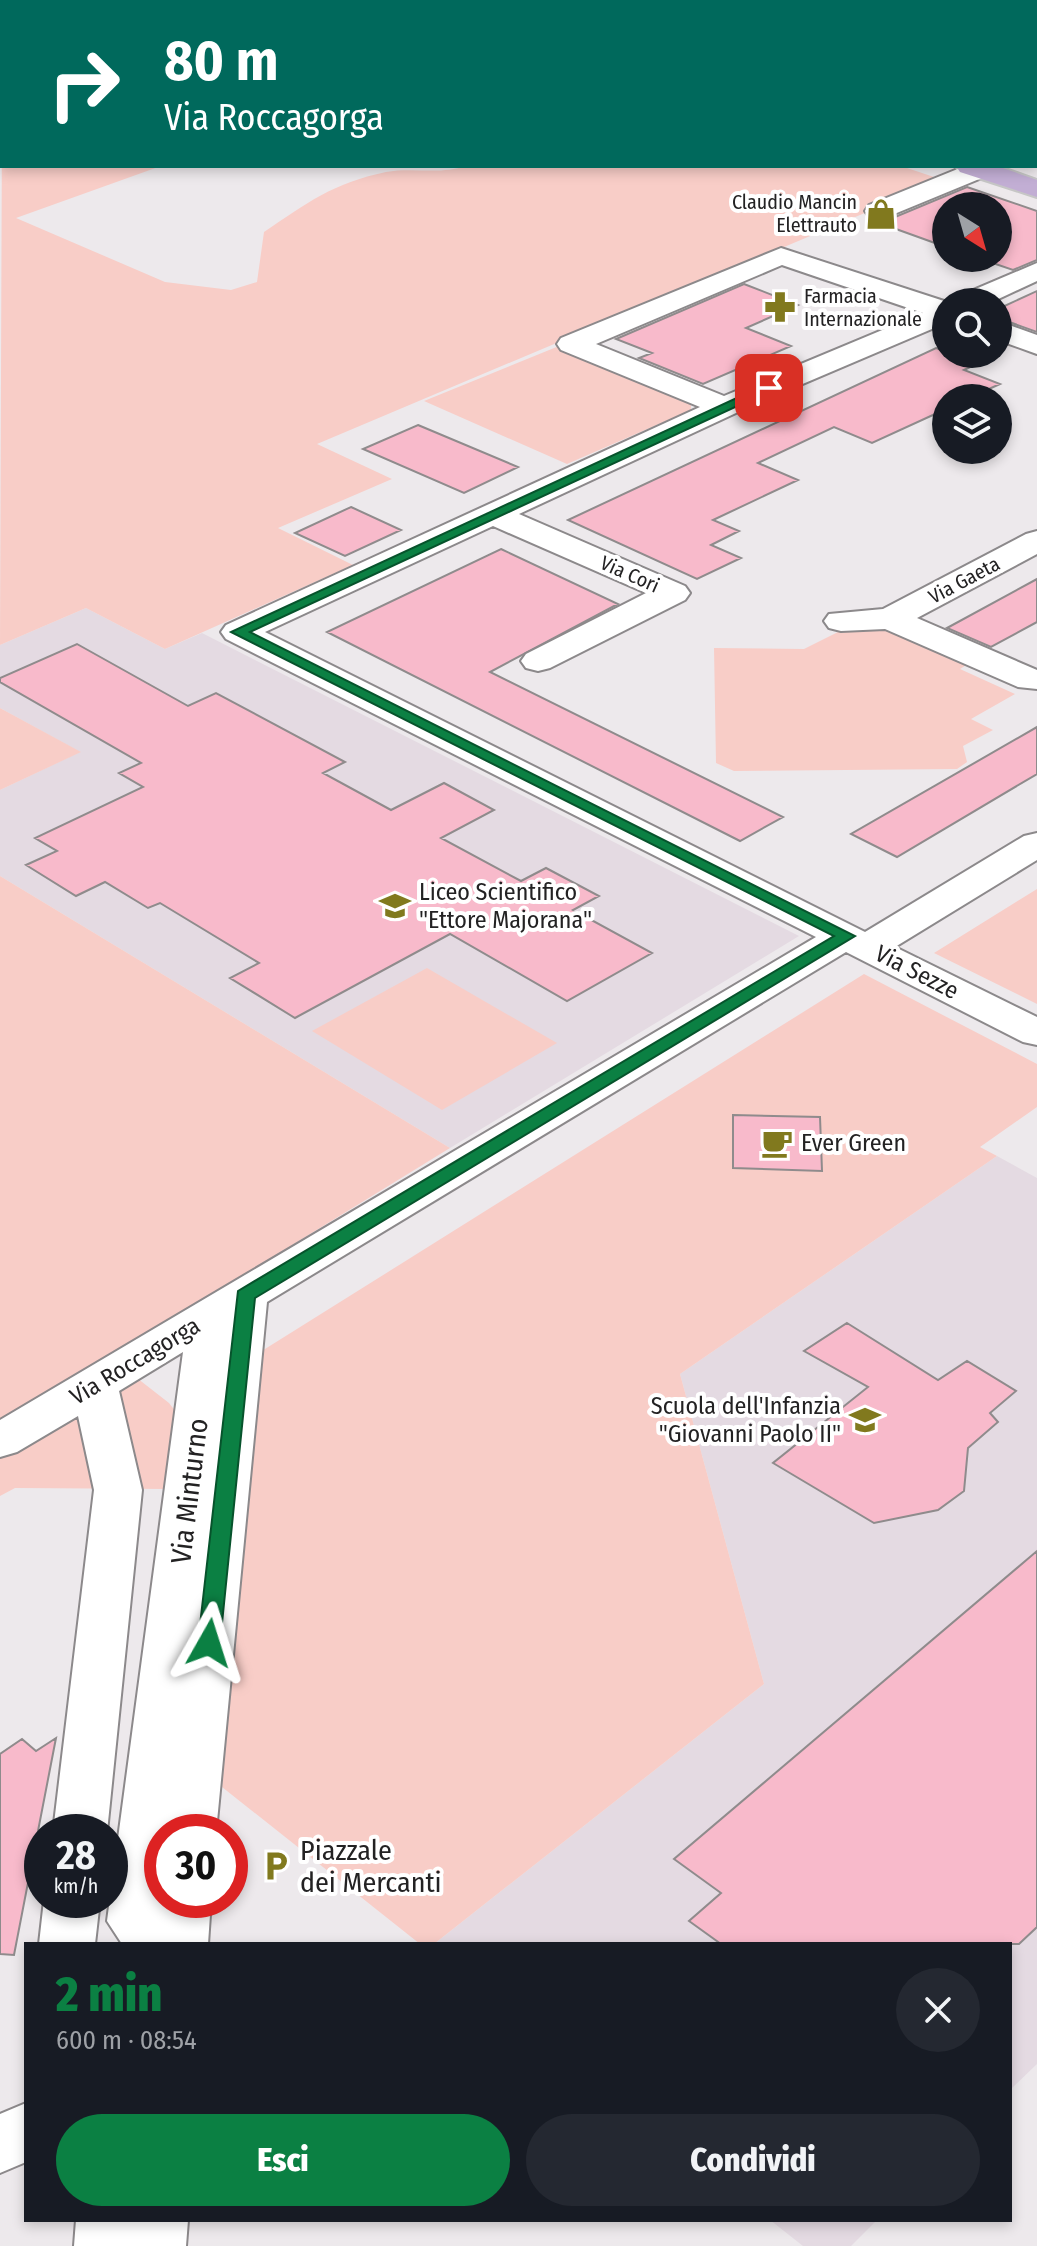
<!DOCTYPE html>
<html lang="it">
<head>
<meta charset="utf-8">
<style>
  :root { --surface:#171b24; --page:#242831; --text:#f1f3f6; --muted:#9ea1a6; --accent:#0b8043 }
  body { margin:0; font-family:"Fira Sans Condensed",sans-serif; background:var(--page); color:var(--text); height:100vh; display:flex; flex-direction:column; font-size:30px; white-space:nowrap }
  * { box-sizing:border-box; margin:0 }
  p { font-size:26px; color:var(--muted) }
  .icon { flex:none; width:44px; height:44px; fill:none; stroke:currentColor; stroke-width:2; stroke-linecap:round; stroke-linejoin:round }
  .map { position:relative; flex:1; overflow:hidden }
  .side { position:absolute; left:24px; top:1942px; width:988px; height:280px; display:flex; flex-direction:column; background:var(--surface); border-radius:0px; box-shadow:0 4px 12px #0003 }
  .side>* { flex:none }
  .hud { position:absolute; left:0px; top:0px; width:1038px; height:168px; box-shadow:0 4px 12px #0003; background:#00695c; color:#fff; overflow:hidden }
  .needle { width:52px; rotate:143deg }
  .buttons { position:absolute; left:932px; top:192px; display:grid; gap:16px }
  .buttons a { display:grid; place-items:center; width:80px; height:80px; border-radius:50%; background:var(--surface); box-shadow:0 4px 12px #0003; font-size:40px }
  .speed { position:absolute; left:24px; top:1814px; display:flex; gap:16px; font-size:40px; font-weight:700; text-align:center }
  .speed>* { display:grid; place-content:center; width:104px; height:104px; border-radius:50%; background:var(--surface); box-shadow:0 4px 12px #0003; line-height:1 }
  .speed small { font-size:20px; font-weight:400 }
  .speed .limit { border:12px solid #d22; background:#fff; color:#111 }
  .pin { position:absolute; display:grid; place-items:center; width:68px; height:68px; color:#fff; margin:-34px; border-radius:16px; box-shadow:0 4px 12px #0006 }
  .me { position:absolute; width:88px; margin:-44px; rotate:6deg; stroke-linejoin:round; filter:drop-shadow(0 0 6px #0008) }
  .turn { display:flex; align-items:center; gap:28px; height:168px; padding:0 32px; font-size:36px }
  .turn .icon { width:104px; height:104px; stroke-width:2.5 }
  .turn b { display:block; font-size:56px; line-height:68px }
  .round { display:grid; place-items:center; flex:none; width:84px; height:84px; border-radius:42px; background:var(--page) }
  .summary { display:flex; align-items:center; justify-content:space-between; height:136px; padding:0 32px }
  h1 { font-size:48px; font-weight:800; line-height:60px; color:var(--accent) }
  .button { display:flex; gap:16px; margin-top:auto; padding:16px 32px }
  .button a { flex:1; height:92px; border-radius:48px; background:var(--accent); color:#fff; font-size:32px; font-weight:800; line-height:92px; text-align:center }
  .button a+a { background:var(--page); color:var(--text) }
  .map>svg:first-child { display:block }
  .built { fill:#e4dae2 }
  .green { fill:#f8cdc7 }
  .building { fill:#f8bacb; stroke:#8f8b8c; stroke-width:2 }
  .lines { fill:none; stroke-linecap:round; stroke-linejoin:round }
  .minor-casing { stroke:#8c898b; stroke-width:4 }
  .major-casing { stroke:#c6c6c6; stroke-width:4 }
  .minor { fill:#fff; fill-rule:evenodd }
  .major { fill:#c2aed4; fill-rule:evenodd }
  .route { fill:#0b8043; stroke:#07532c; stroke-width:2 }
  .labels { text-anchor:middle; stroke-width:8; stroke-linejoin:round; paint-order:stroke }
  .far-poi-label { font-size:20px; fill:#232223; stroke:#fff; text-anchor:end }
  .far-street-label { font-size:20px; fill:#232223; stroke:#fff }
  .poi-label { font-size:24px; fill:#232223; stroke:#fff; text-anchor:start }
  .street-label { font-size:24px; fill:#232223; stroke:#fff }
  .near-street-label { font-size:28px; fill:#232223; stroke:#fff }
  .near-poi-label { font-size:28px; fill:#232223; stroke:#fff; text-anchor:start }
</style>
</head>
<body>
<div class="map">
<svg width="1037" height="2246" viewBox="0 0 1037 2246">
  <rect width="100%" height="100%" fill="#ede9ec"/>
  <path class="built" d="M 86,608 L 165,649 L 202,633 L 799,936 L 450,1148 L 0,876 L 0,790 L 80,752 L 0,708 L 0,645 Z
    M 997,1156 L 1037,1178 L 1037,2064 L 1010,2090 L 1010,1944 L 434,1944 L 764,1684 L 680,1374 Z
    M 770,2220 L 877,2220 L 851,2246 L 803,2246 Z"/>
  <path class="green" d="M 2,111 L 2,166 L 161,166 L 16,218 L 165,282 L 231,290 L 257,282 L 264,232 C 307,203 333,183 386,172 C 413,167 440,175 466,166 L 901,166 L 943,180 L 317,444 L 392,479 L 278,528 L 353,565 L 165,649 L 86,608 L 0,645 Z
    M 559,346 L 691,402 L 691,410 L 567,464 L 424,401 Z
    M 890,626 L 971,662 L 960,669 L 1015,694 L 971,719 L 993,730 L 963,746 L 967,762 L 957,769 L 734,771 L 716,763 L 714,648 L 804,649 L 844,629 Z
    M 0,708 L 81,752 L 0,790 Z
    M 0,876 L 450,1148 L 110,1357 L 169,1403 L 176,1412 L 168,1489 L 15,1488 L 0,1496 Z
    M 1037,889 L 1037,1004 L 934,953 Z
    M 427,968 L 557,1043 L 442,1110 L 312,1031 Z
    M 864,974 L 1037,1064 L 1037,1107 L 980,1147 L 997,1156 L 680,1374 L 764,1684 L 434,1944 L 420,1944 L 222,1787 L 257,1354 Z"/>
  <path class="building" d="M 967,187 L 1037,211 L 1037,260 L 1013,270 L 978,258 L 998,258 L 998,206 L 946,206 L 946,247 L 871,220 L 888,220 Z
    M 744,284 L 798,305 L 746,328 L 791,346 L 703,384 L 639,358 L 652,353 L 616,339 Z
    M 1037,291 L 1037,332 L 998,318 L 998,309 Z
    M 936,348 L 979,363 L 964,370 L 1000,384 L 969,398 L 946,398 L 946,409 L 872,443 L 834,427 L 758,463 L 798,480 L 713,520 L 739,531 L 711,545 L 741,558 L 697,579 L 568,520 Z
    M 418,425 L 518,467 L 464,493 L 363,449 Z
    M 351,507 L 401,530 L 345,556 L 295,533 Z
    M 501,549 L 618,604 L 490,672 L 783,817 L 740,841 L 327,632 Z
    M 1037,579 L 1037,622 L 991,647 L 947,628 Z
    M 77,644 L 188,706 L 216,693 L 345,762 L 323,773 L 391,810 L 444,783 L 494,810 L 441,838 L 521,881 L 546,868 L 599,896 L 573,910 L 652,953 L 567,1001 L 450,934 L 295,1018 L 230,978 L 259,963 L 160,903 L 148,908 L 105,882 L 76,896 L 26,865 L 57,851 L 35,838 L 143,787 L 119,773 L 141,763 L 0,682 L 0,678 Z
    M 1037,727 L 1037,774 L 897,857 L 851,834 Z
    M 733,1115 L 820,1117 L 822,1171 L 733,1168 Z
    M 847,1323 L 938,1380 L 967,1361 L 1016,1391 L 990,1413 L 998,1422 L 968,1448 L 964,1491 L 938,1510 L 874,1523 L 773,1463 L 868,1387 L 804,1351 Z
    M 1037,1551 L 1037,1927 L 1019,1944 L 721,1944 L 689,1921 L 721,1893 L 674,1859 Z
    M 56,1738 L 14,1955 L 0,1954 L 0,1754 L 22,1739 L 36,1751 Z"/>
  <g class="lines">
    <defs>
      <path id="minor" d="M 1037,129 L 1037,145 L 1036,146 L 1036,130 Z
        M 965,166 L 991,166 L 993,169 L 989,175 L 887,217 L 869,217 L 865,211 L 869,205 Z
        M 781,248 L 947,302 L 946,323 L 751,406 L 519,514 L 685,586 L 690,593 L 685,600 L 550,668 L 538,671 L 526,668 L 521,661 L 526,654 L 646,593 L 493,526 L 265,632 L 865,932 L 1024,836 L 1037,833 L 1037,860 L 895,947 L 1037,1017 L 1037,1045 L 1023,1042 L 846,952 L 267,1302 L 216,1832 L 162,1832 L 162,1900 L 211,1900 L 208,1944 L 122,1944 L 107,1921 L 183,1352 L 119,1391 L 142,1490 L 107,1832 L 53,1832 L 94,1490 L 78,1416 L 17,1452 L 0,1457 L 0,1420 L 816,937 L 226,639 L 221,632 L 226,625 L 700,407 L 561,350 L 557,344 L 561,338 ZM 782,265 L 923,313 L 724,396 L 596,344 Z
        M 1037,263 L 1037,281 L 992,302 L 955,302 L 959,296 Z
        M 998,321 L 1037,335 L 1037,354 L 998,340 Z
        M 1037,531 L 1037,554 L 917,618 L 1037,670 L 1037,689 L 1018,687 L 885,629 L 841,631 L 829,628 L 824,621 L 829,614 L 883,609 L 1026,534 Z
        M 44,1900 L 100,1900 L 95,1944 L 39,1944 Z
        M 26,2103 L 26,2162 L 0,2173 L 0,2114 Z
        M 76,2220 L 188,2220 L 186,2246 L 74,2246 Z"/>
      <path id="major" d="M 460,0 L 489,0 L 490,2 L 461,2 Z
        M 956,166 L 997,166 L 1037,180 L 1037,197 L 960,172 Z"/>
    </defs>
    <use href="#minor" class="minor-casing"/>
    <use href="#major" class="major-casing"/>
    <use href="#minor" class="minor"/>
    <use href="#major" class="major"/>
  </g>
  <path class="route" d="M 765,385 L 776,388 L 250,632 L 855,936 L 255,1298 L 220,1643 L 217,1648 L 201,1648 L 198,1643 L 238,1291 L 834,936 L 231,632 Z"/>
  <defs>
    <symbol id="shop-bare" viewBox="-9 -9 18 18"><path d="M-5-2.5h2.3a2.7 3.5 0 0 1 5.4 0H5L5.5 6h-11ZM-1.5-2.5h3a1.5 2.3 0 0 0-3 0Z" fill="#81791e" stroke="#fff" stroke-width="2.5" paint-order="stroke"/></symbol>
    <symbol id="pharmacy-bare" viewBox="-9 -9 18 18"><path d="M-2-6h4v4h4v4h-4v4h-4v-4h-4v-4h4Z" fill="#81791e" stroke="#fff" stroke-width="2.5" paint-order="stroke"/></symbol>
    <symbol id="school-bare" viewBox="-9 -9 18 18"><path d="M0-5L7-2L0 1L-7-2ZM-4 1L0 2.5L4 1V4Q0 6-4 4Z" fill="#81791e" stroke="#fff" stroke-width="2.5" paint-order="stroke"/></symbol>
    <symbol id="cafe-bare" viewBox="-9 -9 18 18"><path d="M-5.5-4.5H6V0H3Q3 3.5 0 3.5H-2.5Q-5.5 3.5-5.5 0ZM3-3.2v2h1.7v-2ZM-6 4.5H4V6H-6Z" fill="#81791e" stroke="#fff" stroke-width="2.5" paint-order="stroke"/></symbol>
    <symbol id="parking-bare" viewBox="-9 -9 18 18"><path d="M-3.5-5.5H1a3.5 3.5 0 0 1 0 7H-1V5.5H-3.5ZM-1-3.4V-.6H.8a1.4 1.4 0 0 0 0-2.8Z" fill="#81791e" stroke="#fff" stroke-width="2.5" paint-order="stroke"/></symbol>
  </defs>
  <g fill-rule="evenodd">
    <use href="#shop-bare" x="859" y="192" width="44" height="44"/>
    <use href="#pharmacy-bare" x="758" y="285" width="44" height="44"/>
    <use href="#school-bare" x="373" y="884" width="44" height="44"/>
    <use href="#cafe-bare" x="755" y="1121" width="44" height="44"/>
    <use href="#school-bare" x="843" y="1398" width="44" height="44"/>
    <use href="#parking-bare" x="254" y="1844" width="44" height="44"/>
  </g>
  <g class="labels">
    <g class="far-poi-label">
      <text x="857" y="209">Claudio Mancin<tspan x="857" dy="23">Elettrauto</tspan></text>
      <text x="804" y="303" text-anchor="start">Farmacia<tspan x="804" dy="23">Internazionale</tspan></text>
    </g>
    <g class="far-street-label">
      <text transform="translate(630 574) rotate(24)" y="7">Via Cori</text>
      <text transform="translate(964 580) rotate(-28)" y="7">Via Gaeta</text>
    </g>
    <g class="poi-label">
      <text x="419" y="900">Liceo Scientifico<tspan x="419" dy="28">"Ettore Majorana"</tspan></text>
      <text x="801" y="1151">Ever Green</text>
      <text x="841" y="1414" text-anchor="end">Scuola dell'Infanzia<tspan x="841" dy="28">"Giovanni Paolo II"</tspan></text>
    </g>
    <g class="street-label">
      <text transform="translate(917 972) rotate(27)" y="8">Via Sezze</text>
      <text transform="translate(135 1361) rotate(-31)" y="8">Via Roccagorga</text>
    </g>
    <g class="near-street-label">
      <text transform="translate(189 1491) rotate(-83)" y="10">Via Minturno</text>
    </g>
    <g class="near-poi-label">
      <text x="300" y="1860">Piazzale<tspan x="300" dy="32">dei Mercanti</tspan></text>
    </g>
  </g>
</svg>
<div class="buttons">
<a><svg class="needle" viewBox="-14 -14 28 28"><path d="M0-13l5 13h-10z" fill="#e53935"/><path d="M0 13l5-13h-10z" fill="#9ea1a6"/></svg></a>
<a><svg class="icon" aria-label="search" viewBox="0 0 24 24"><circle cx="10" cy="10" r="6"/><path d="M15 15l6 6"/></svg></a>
<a><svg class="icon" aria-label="layers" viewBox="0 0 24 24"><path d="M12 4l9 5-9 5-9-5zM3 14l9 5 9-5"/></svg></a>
</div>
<div class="speed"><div>28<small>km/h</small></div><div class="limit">30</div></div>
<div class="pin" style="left:769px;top:388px;background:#d93025"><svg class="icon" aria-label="arrive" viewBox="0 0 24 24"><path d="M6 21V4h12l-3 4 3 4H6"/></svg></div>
<svg class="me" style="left:209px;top:1643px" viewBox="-20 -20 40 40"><path d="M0-17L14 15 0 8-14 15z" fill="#0b8043" stroke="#fff" stroke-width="4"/></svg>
<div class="hud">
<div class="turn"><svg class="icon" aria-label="right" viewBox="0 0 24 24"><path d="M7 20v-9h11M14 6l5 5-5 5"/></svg><div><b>80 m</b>Via Roccagorga</div></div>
</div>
<section class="side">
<div class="summary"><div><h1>2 min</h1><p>600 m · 08:54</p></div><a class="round"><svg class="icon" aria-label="close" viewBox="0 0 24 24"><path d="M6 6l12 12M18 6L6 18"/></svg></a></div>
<div class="button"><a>Esci</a><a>Condividi</a></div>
</section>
</div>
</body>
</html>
